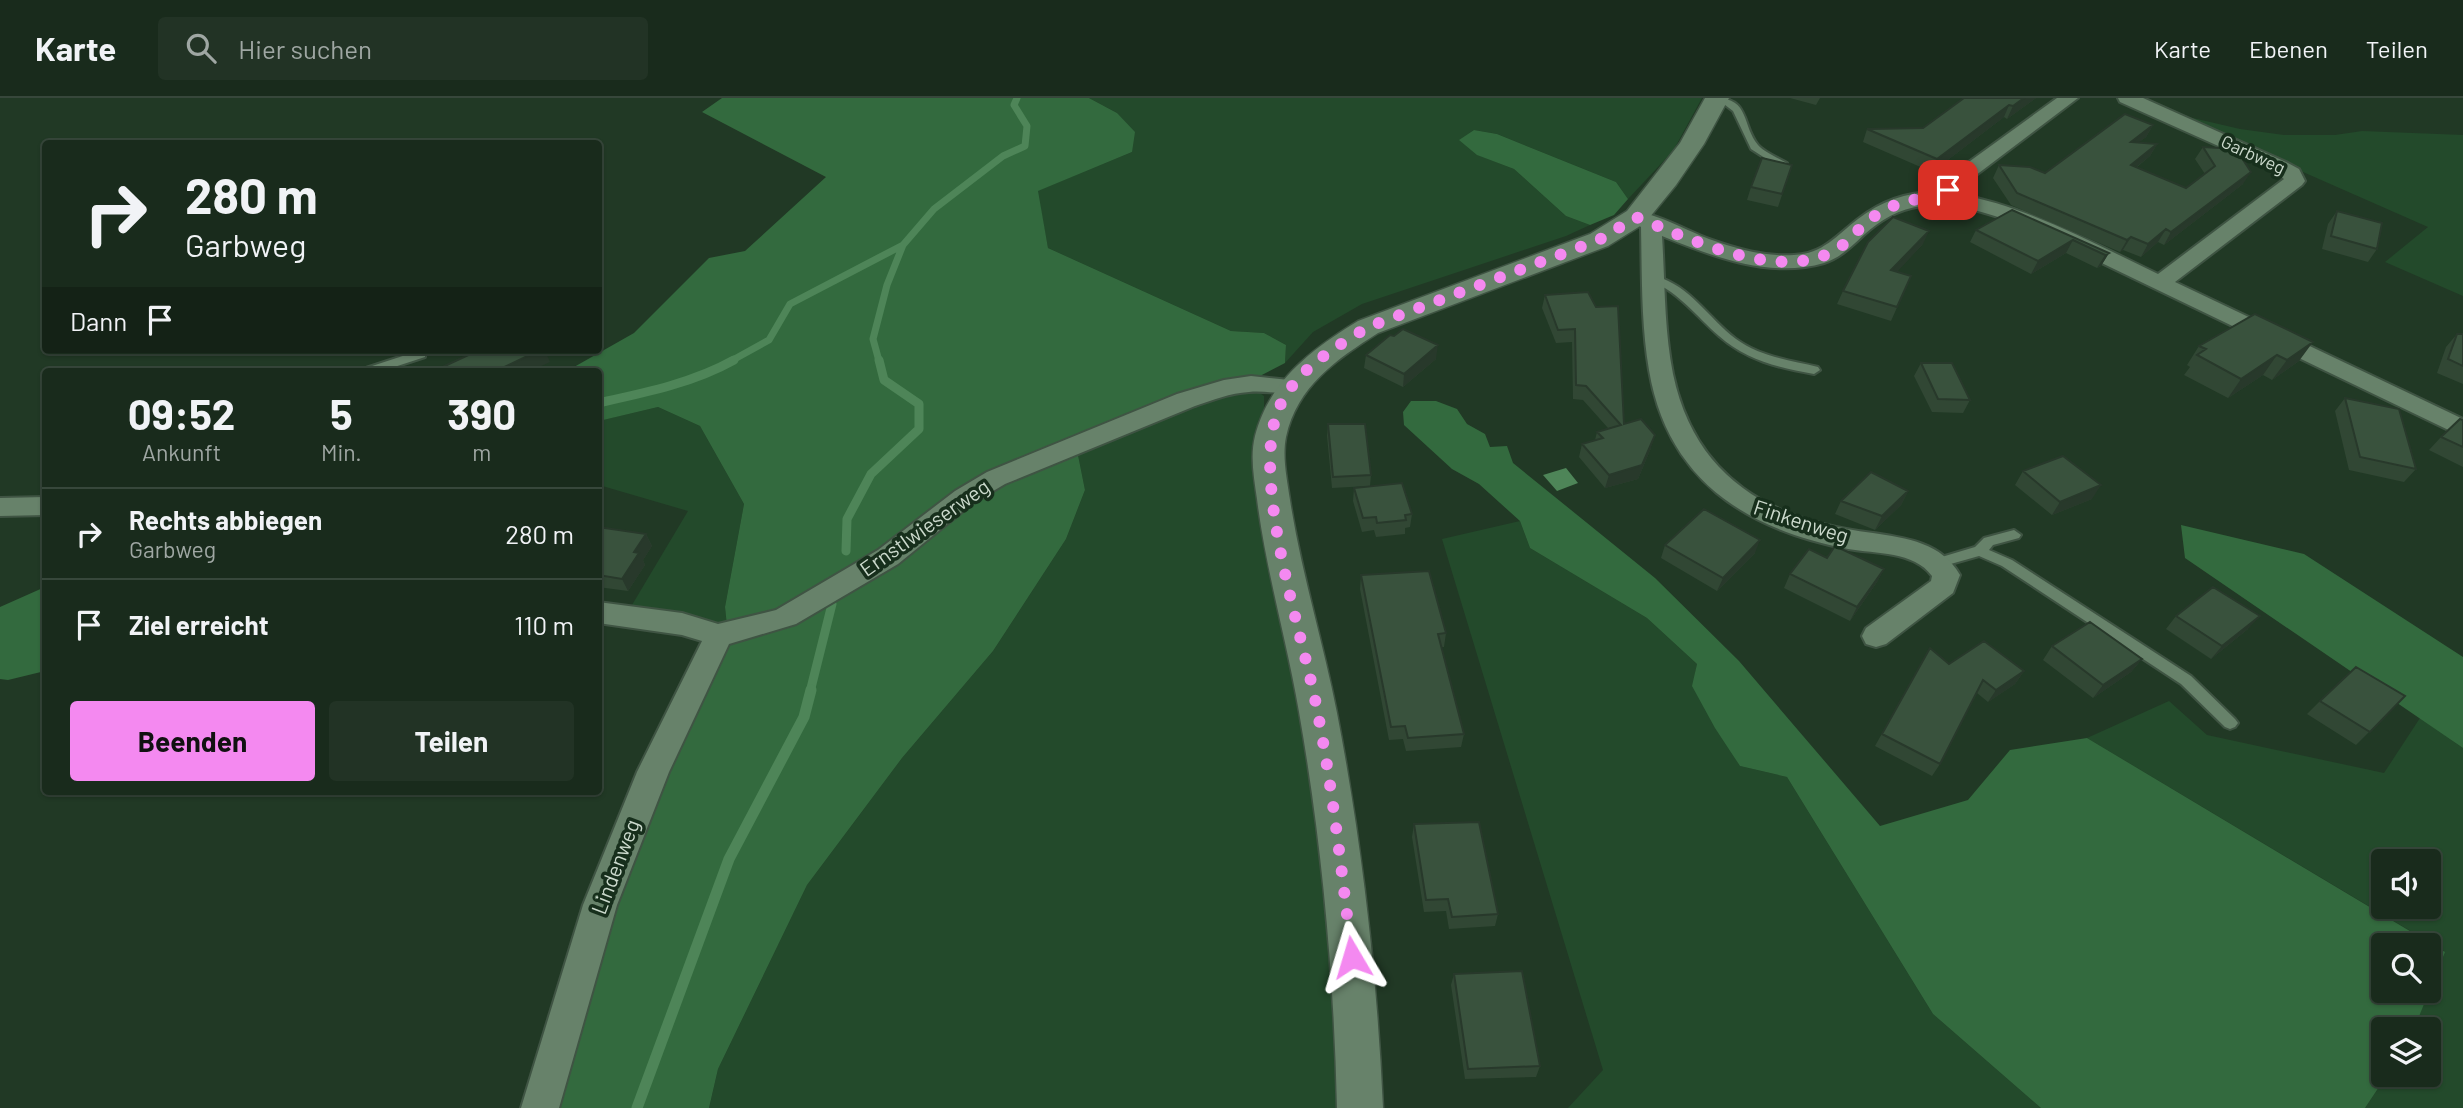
<!DOCTYPE html>
<html lang="de">
<head>
<meta charset="utf-8">
<style>
  :root { --surface:#192b1c; --page:#223325; --text:#f1f3f6; --muted:#9fa7a3; --line:#37473b; --accent:#f489f0 }
  body { margin:0; font-family:Barlow,sans-serif; background:var(--page); color:var(--text); height:100vh; display:flex; flex-direction:column; font-size:26px; white-space:nowrap }
  * { box-sizing:border-box; margin:0 }
  p { font-size:23px; color:var(--muted) }
  .icon { flex:none; width:38px; height:38px; fill:none; stroke:currentColor; stroke-width:2; stroke-linecap:round; stroke-linejoin:round }
  .map { position:relative; flex:1; overflow:hidden }
  .details { position:absolute; left:42px; top:270px; width:560px; height:427px; display:flex; flex-direction:column; background:var(--surface); border-radius:7px; box-shadow:0 2px 5px #0004,0 0 0 2px var(--line) }
  .details>* { flex:none }
  .top-card { position:absolute; left:42px; top:42px; width:560px; height:214px; border-radius:7px; box-shadow:0 2px 5px #0004,0 0 0 2px var(--line); background:#192b1c; color:var(--text); overflow:hidden }
  .controls { position:absolute; left:2371px; top:751px; display:grid; gap:14px }
  .controls a { display:grid; place-items:center; width:70px; height:70px; border-radius:7px; background:var(--surface); box-shadow:0 2px 5px #0004,0 0 0 2px var(--line); font-size:35px }
  .pin { position:absolute; display:grid; place-items:center; width:60px; height:60px; color:#fff; margin:-30px; border-radius:14px; box-shadow:0 4px 10px #0006 }
  .me { position:absolute; width:77px; margin:-38px; rotate:353deg; stroke-linejoin:round; filter:drop-shadow(0 0 5px #0008) }
  .turn { display:flex; align-items:center; gap:24px; height:147px; padding:0 28px; font-size:32px }
  .turn .icon { width:91px; height:91px; stroke-width:2.5 }
  .turn b { display:block; font-size:49px; line-height:60px }
  .then { display:flex; align-items:center; height:66px; padding:0 28px; background:#0003; gap:14px; font-size:26px }
  .eta { display:flex; justify-content:space-evenly; align-items:center; height:119px; text-align:center }
  .eta b { font-size:42px; font-weight:700; line-height:49px }
  .action { display:flex; gap:14px; margin-top:auto; padding:14px 28px }
  .action a { flex:1; height:80px; border-radius:7px; background:var(--accent); color:#111; font-size:28px; font-weight:700; line-height:80px; text-align:center }
  .action a+a { background:var(--page); color:var(--text) }
  ul { padding:0; list-style:none }
  li { display:flex; align-items:center; gap:21px; height:91px; padding:0 28px; border-top:2px solid var(--line) }
  li div { flex:1 }
  li b { display:block; font-size:26px }
  li em { font-style:normal }
  header { display:flex; align-items:center; gap:42px; box-sizing:border-box; height:98px; padding:0 35px; background:var(--surface); border-bottom:2px solid var(--line) }
  header strong { font-size:33px }
  nav { display:flex; gap:38px; margin-inline-start:auto; font-size:24px }
  .search { width:490px; height:63px; background:var(--page); display:flex; align-items:center; gap:18px; box-sizing:border-box; padding:0 24px; border-radius:7px; color:var(--muted); font-size:26px }
  .map>svg:first-child { display:block }
  .green { fill:#234a2b; fill-rule:evenodd }
  .forest { fill:#336a3e; fill-rule:evenodd }
  .water { fill:#4e8558 }
  .lines { fill:none; stroke-linecap:round; stroke-linejoin:round }
  .stream-far2 { stroke:#4e8558; stroke-width:7 }
  .stream-far1 { stroke:#4e8558; stroke-width:9 }
  .stream { stroke:#4e8558; stroke-width:11 }
  .service-casing { stroke:#3f5443; stroke-width:4 }
  .minor-casing { stroke:#3f5443; stroke-width:4 }
  .tertiary-casing { stroke:#3f5443; stroke-width:3 }
  .service { fill:#67826a; fill-rule:evenodd }
  .minor { fill:#67826a; fill-rule:evenodd }
  .tertiary { fill:#67826a; fill-rule:evenodd }
  .wall { fill:#314734 }
  .shaded-wall { fill:#28392b }
  .building { fill:#39523d; stroke:#28392b; stroke-width:2 }
  .route { stroke:#f489f0; stroke-width:12; stroke-dasharray:0 21.6 }
  .labels { text-anchor:middle; stroke-width:7; stroke-linejoin:round; paint-order:stroke }
  .far-street-label { font-size:18px; fill:#cbd9cc; stroke:#172f1c }
  .street-label { font-size:21px; fill:#cbd9cc; stroke:#172f1c }
</style>
</head>
<body>
<header>
<strong>Karte</strong>
<div class="search"><svg class="icon" aria-label="search" viewBox="0 0 24 24"><circle cx="10" cy="10" r="6"/><path d="M15 15l6 6"/></svg>Hier suchen</div>
<nav><a>Karte</a><a>Ebenen</a><a>Teilen</a></nav>
</header>
<div class="map">
<svg width="2463" height="1010" viewBox="0 0 2463 1010">
  <rect width="100%" height="100%" fill="#213925"/>
  <path class="green" d="M 1089,0 L 1702,0 L 1673,53 L 1628,101 L 1616,84 L 1497,36 L 1474,32 L 1460,42 L 1478,57 L 1514,71 L 1566,118 L 1590,127 L 1566,138 L 1362,206 L 1313,234 L 1285,265 L 1286,247 L 1264,235 L 1231,233 L 1048,150 L 1037,93 L 1132,54 L 1117,15 Z
    M 2167,14 L 2240,31 L 2284,37 L 2335,37 L 2362,33 L 2463,37 L 2463,198 L 2385,164 L 2428,129 Z
    M 1258,279 L 1257,293 L 1264,298 L 1264,441 L 1281,530 L 1302,604 L 1326,768 L 1339,1010 L 709,1010 L 718,971 L 807,787 L 902,660 L 993,553 L 1066,441 L 1085,392 L 1078,357 L 1102,342 L 1185,312 L 1206,286 Z
    M 658,309 L 700,328 L 744,406 L 725,509 L 727,528 L 629,512 L 688,413 L 599,387 L 598,323 Z
    M 1520,423 L 1530,450 L 1647,520 L 1697,566 L 1693,588 L 1740,668 L 1787,679 L 1933,916 L 2041,1010 L 1568,1010 L 1603,972 L 1442,441 Z
    M 2169,603 L 2207,637 L 2384,675 L 2420,620 L 2463,650 L 2463,1010 L 2365,1010 L 2387,977 L 2429,976 L 2429,931 L 2414,931 L 2444,853 L 2087,640 ZM 2384,763 L 2429,763 L 2429,808 L 2384,808 Z"/>
  <path class="forest" d="M 722,0 L 1089,0 L 1117,15 L 1135,34 L 1132,54 L 1038,93 L 1048,150 L 1231,233 L 1264,235 L 1286,247 L 1285,265 L 1258,279 L 1206,286 L 1185,312 L 1102,342 L 1078,357 L 1085,392 L 1066,441 L 993,553 L 902,660 L 807,787 L 718,971 L 709,1010 L 550,1010 L 592,874 L 661,680 L 727,528 L 725,509 L 744,406 L 700,328 L 658,309 L 599,323 L 598,273 L 567,273 L 634,235 L 709,160 L 745,153 L 826,79 L 702,14 Z
    M 1474,32 L 1497,36 L 1616,84 L 1628,101 L 1614,117 L 1590,127 L 1566,118 L 1514,71 L 1477,57 L 1459,42 Z
    M 1411,303 L 1436,303 L 1457,311 L 1467,326 L 1485,336 L 1490,349 L 1507,348 L 1513,365 L 1655,480 L 1739,563 L 1880,728 L 1968,702 L 2010,652 L 2087,640 L 2445,854 L 2414,931 L 2384,931 L 2384,976 L 2387,977 L 2365,1010 L 2041,1010 L 1933,916 L 1787,679 L 1740,668 L 1715,630 L 1692,588 L 1697,566 L 1647,520 L 1530,450 L 1520,423 L 1479,386 L 1452,371 L 1404,327 L 1403,314 ZM 2429,847 L 2429,892 L 2384,892 L 2384,847 Z
    M 2181,427 L 2304,456 L 2463,559 L 2463,650 L 2185,460 Z
    M 45,489 L 45,573 L 8,582 L 0,581 L 0,509 Z"/>
  <path class="water" d="M 1566,370 L 1578,385 L 1557,393 L 1543,377 Z"/>
  <g class="lines">
    <path class="stream-far2" d="M 731,263 L 769,242 L 790,206 L 903,147 L 934,111 L 1003,58 L 1025,48 L 1027,28 L 1014,7 L 1017,0
      M 879,263 L 873,241 L 887,187 L 903,147"/>
    <path class="stream-far1" d="M 598,305 C 644,295 693,285 734,262
      M 846,453 L 847,421 L 871,376 L 919,331 L 919,306 L 884,282 L 879,262
      M 810,594 L 832,506"/>
    <path class="stream" d="M 637,1010 L 729,761 L 804,619 L 811,592"/>
    <defs>
      <path id="service" d="M 1716,0 C 1750,0 1742,28 1758,47 C 1764,54 1778,60 1787,65 L 1787,69 L 1779,69 L 1751,51 L 1733,13 Z
        M 1655,178 C 1691,188 1708,220 1736,241 C 1761,259 1789,262 1818,269 L 1820,272 L 1814,276 C 1779,270 1746,262 1719,238 C 1696,218 1680,195 1651,183 L 1651,179 Z
        M 421,252 L 425,253 L 425,259 L 382,273 L 364,273 L 366,270 Z
        M 2014,432 L 2021,437 L 2019,440 L 1993,447 L 1989,452 L 2012,462 L 2191,578 L 2235,621 L 2238,625 L 2235,629 L 2230,631 L 2225,629 L 2181,586 L 2002,468 L 1979,458 L 1940,469 L 1933,464 L 1935,461 L 1975,449 L 1984,440 Z"/>
      <path id="minor" d="M 2057,0 L 2078,0 L 1963,87 L 1958,96 C 2029,109 2093,145 2158,176 L 2284,81 L 2272,72 L 2120,4 L 2118,0 L 2143,0 L 2286,64 L 2299,71 L 2305,83 L 2302,87 L 2175,184 L 2463,321 L 2463,339 L 2029,130 C 1977,111 1924,91 1876,127 C 1858,140 1846,158 1824,165 C 1770,181 1711,158 1662,138 C 1665,184 1664,230 1673,276 C 1695,381 1772,423 1873,435 C 1907,440 1942,445 1960,477 L 1953,495 L 1886,546 L 1876,549 L 1866,546 L 1862,538 L 1866,530 L 1931,483 L 1932,478 C 1914,453 1876,456 1848,451 C 1745,431 1667,381 1649,272 C 1641,225 1642,176 1641,129 L 1626,119 L 1629,115 C 1648,110 1689,134 1709,141 C 1737,151 1765,159 1794,157 C 1823,156 1837,137 1858,121 C 1881,103 1909,93 1939,94 L 1948,79 Z
        M 1251,278 L 1299,283 L 1303,288 L 1299,293 C 1283,298 1266,292 1249,294 C 1230,295 1213,302 1195,308 L 1005,386 L 973,405 L 898,466 L 796,526 L 729,546 L 669,674 L 617,807 L 559,1010 L 521,1010 L 583,807 L 637,674 L 702,543 L 682,537 L 598,525 L 598,504 L 682,515 L 718,526 L 776,512 L 878,452 L 955,393 L 987,374 L 1177,296 L 1224,282 Z
        M 46,399 L 46,417 L 0,418 L 0,400 Z"/>
      <path id="tertiary" d="M 1705,0 L 1729,0 L 1704,46 L 1676,87 L 1645,125 L 1608,148 L 1378,235 C 1337,261 1297,288 1286,339 C 1282,359 1287,381 1290,402 C 1301,474 1323,543 1337,615 C 1362,745 1377,877 1383,1010 L 1337,1010 C 1334,877 1322,745 1299,614 C 1287,543 1266,473 1257,401 C 1254,380 1250,358 1255,338 C 1269,283 1312,251 1358,223 L 1590,136 L 1627,113 L 1680,45 Z"/>
    </defs>
    <use href="#service" class="service-casing"/>
    <use href="#minor" class="minor-casing"/>
    <use href="#tertiary" class="tertiary-casing"/>
    <use href="#service" class="service"/>
    <use href="#minor" class="minor"/>
    <use href="#tertiary" class="tertiary"/>
  </g>
  <path class="wall" d="M 1790,0 L 1820,0 L 1816,7 Z
    M 2036,0 L 2007,21 L 2004,19 L 1932,74 L 1863,44 L 1867,31 L 1923,30 Z
    M 2153,27 L 2146,39 L 2139,44 L 2157,46 L 2150,58 L 2137,69 L 2186,90 L 2205,76 L 2195,61 L 2203,49 L 2243,86 L 2164,147 L 2158,144 L 2141,159 L 2123,152 L 2120,154 L 2011,107 L 1993,80 L 1999,67 L 2045,75 Z
    M 1792,67 L 1778,109 L 1747,102 L 1751,89 Z
    M 2012,112 L 2109,155 L 2101,168 L 2097,170 L 2066,155 L 2031,176 L 1970,144 L 1976,132 Z
    M 2337,113 L 2377,151 L 2368,164 L 2322,151 L 2328,126 Z
    M 1923,146 L 1896,174 L 1911,178 L 1891,223 L 1837,206 L 1843,193 Z
    M 1588,194 L 1624,326 L 1651,350 L 1638,381 L 1605,390 L 1579,359 L 1582,346 L 1595,342 L 1597,334 L 1608,330 L 1583,302 L 1573,301 L 1572,244 L 1556,245 L 1542,210 L 1545,197 Z
    M 2255,216 L 2299,263 L 2272,282 L 2263,277 L 2228,300 L 2184,277 L 2190,269 L 2187,267 L 2199,248 Z
    M 2457,236 L 2463,236 L 2463,286 L 2437,275 L 2446,249 Z
    M 1394,238 L 1436,261 L 1403,289 L 1364,270 L 1366,257 Z
    M 1921,265 L 1970,302 L 1963,315 L 1932,314 L 1914,278 Z
    M 2345,300 L 2416,371 L 2404,384 L 2349,372 L 2335,313 Z
    M 2463,322 L 2463,369 L 2429,352 L 2441,339 Z
    M 1328,326 L 1371,377 L 1370,388 L 1412,416 L 1410,429 L 1405,430 L 1405,436 L 1376,439 L 1374,432 L 1362,434 L 1353,403 L 1354,390 L 1368,388 L 1332,390 L 1327,338 Z
    M 2023,373 L 2092,401 L 2052,417 L 2015,387 Z
    M 1908,393 L 1901,407 L 1875,432 L 1835,416 L 1841,403 Z
    M 598,429 L 646,436 L 652,448 L 643,462 L 645,467 L 628,493 L 598,489 Z
    M 1665,447 L 1755,455 L 1717,493 L 1661,460 Z
    M 1827,460 L 1884,471 L 1877,484 L 1850,523 L 1784,490 L 1790,476 Z
    M 1361,477 L 1446,535 L 1444,549 L 1441,549 L 1464,636 L 1461,649 L 1406,653 L 1403,641 L 1389,642 L 1360,491 Z
    M 2176,518 L 2248,531 L 2211,561 L 2166,531 Z
    M 2052,548 L 2142,561 L 2131,574 L 2093,600 L 2043,562 Z
    M 1930,550 L 1949,566 L 2024,573 L 2015,586 L 1988,604 L 1977,595 L 1940,666 L 1932,678 L 1875,648 Z
    M 2405,598 L 2356,647 L 2307,616 L 2320,603 Z
    M 1414,726 L 1498,816 L 1495,828 L 1449,831 L 1446,813 L 1424,814 L 1412,739 Z
    M 1454,876 L 1540,968 L 1536,979 L 1465,981 L 1451,887 Z"/>
  <path class="shaded-wall" d="M 2024,0 L 2036,0 L 2007,21 L 2013,8 Z
    M 2009,7 L 2004,19 L 1932,74 L 1937,61 Z
    M 2153,27 L 2146,39 L 2124,56 L 2131,44 Z
    M 2157,46 L 2150,58 L 2124,79 L 2131,67 Z
    M 2251,74 L 2243,86 L 2164,147 L 2171,134 Z
    M 2166,131 L 2158,144 L 2141,159 L 2148,146 Z
    M 1929,133 L 1923,146 L 1886,186 L 1891,172 Z
    M 2131,139 L 2123,152 L 2120,154 L 2127,142 Z
    M 2073,142 L 2066,155 L 2031,176 L 2038,163 Z
    M 2109,155 L 2101,168 L 2097,170 L 2105,157 Z
    M 2313,244 L 2299,263 L 2272,282 L 2287,262 Z
    M 1438,247 L 1436,261 L 1403,289 L 1404,276 Z
    M 540,252 L 545,252 L 550,264 L 531,273 L 496,273 Z
    M 2277,257 L 2263,277 L 2228,300 L 2241,281 Z
    M 1655,337 L 1651,350 L 1638,381 L 1605,390 L 1609,377 Z
    M 2101,387 L 2092,401 L 2052,417 L 2060,404 Z
    M 1908,393 L 1901,407 L 1875,432 L 1882,418 Z
    M 646,436 L 652,448 L 643,462 L 645,467 L 628,493 L 622,481 L 634,454 Z
    M 1760,442 L 1755,455 L 1717,493 L 1723,480 Z
    M 1884,471 L 1877,484 L 1850,523 L 1857,509 Z
    M 2260,518 L 2248,531 L 2211,561 L 2222,548 Z
    M 2142,561 L 2131,574 L 2093,600 L 2103,587 Z
    M 2024,573 L 2015,586 L 1988,604 L 1996,592 Z"/>
  <path class="building" d="M 1964,0 L 2024,0 L 2013,8 L 2009,7 L 1937,61 L 1867,31 L 1923,30 Z
    M 2125,16 L 2153,27 L 2131,44 L 2157,46 L 2131,67 L 2186,90 L 2215,68 L 2203,49 L 2236,51 L 2251,74 L 2171,134 L 2166,131 L 2148,146 L 2131,139 L 2127,142 L 2017,95 L 1999,67 L 2030,69 L 2045,75 Z
    M 1762,60 L 1792,67 L 1782,96 L 1751,89 Z
    M 2012,112 L 2109,155 L 2105,157 L 2073,142 L 2038,163 L 1976,132 Z
    M 2337,113 L 2382,125 L 2377,151 L 2331,138 Z
    M 1893,119 L 1929,133 L 1891,172 L 1911,178 L 1897,209 L 1843,193 L 1868,144 Z
    M 1588,194 L 1596,209 L 1618,208 L 1624,326 L 1641,321 L 1655,337 L 1642,367 L 1609,377 L 1582,346 L 1603,340 L 1597,334 L 1621,327 L 1586,288 L 1576,287 L 1575,231 L 1558,232 L 1545,197 Z
    M 2255,216 L 2313,244 L 2287,262 L 2277,257 L 2241,281 L 2197,257 L 2206,251 L 2199,248 Z
    M 1403,231 L 1438,247 L 1404,276 L 1366,257 L 1390,237 L 1394,238 Z
    M 2457,236 L 2463,236 L 2463,268 L 2448,261 Z
    M 479,252 L 540,252 L 496,273 L 434,273 Z
    M 1921,265 L 1952,265 L 1970,302 L 1938,301 Z
    M 2345,300 L 2399,311 L 2416,371 L 2360,359 Z
    M 2460,321 L 2463,322 L 2463,349 L 2441,339 Z
    M 1328,326 L 1365,326 L 1371,377 L 1333,379 Z
    M 2063,358 L 2101,387 L 2060,404 L 2023,373 Z
    M 1871,374 L 1908,393 L 1882,418 L 1841,403 Z
    M 1402,385 L 1412,416 L 1405,417 L 1406,422 L 1377,425 L 1376,419 L 1363,420 L 1354,390 Z
    M 1704,411 L 1760,442 L 1723,480 L 1665,447 Z
    M 598,429 L 646,436 L 634,454 L 639,455 L 622,481 L 598,477 Z
    M 1835,448 L 1884,471 L 1857,509 L 1790,476 L 1809,451 L 1827,460 Z
    M 1429,473 L 1446,535 L 1438,536 L 1464,636 L 1408,640 L 1405,628 L 1391,629 L 1361,477 Z
    M 2213,489 L 2260,518 L 2222,548 L 2176,518 Z
    M 2090,524 L 2142,561 L 2103,587 L 2052,548 Z
    M 1984,543 L 2024,573 L 1996,592 L 1983,582 L 1940,666 L 1882,636 L 1930,550 L 1949,566 Z
    M 2356,569 L 2405,598 L 2370,634 L 2320,603 Z
    M 1479,724 L 1498,816 L 1452,819 L 1448,801 L 1426,802 L 1414,726 Z
    M 1522,873 L 1540,968 L 1468,971 L 1454,876 Z"/>
  <g class="lines">
    <path class="route" d="M 1352,859 C 1342,776 1333,693 1317,611 C 1302,533 1252,388 1277,315 C 1291,275 1334,250 1368,229 L 1599,142 L 1636,119 C 1689,141 1781,185 1835,152 C 1848,145 1856,133 1867,124 C 1890,104 1917,99 1947,99 L 1948,92"/>
  </g>
  <g class="labels">
    <g class="far-street-label">
      <text transform="translate(2253 57) rotate(25)" y="6">Garbweg</text>
    </g>
    <g class="street-label">
      <text transform="translate(1801 424) rotate(18)" y="7">Finkenweg</text>
      <text transform="translate(925 430) rotate(-35)" y="7">Ernstlwieserweg</text>
      <text transform="translate(616 769) rotate(-69)" y="7">Lindenweg</text>
    </g>
  </g>
</svg>
<div class="controls">
<a><svg class="icon" aria-label="sound" viewBox="0 0 24 24"><path d="M4 9h4l5-4v14l-5-4H4zM17 9q2 3 0 6"/></svg></a>
<a><svg class="icon" aria-label="search" viewBox="0 0 24 24"><circle cx="10" cy="10" r="6"/><path d="M15 15l6 6"/></svg></a>
<a><svg class="icon" aria-label="layers" viewBox="0 0 24 24"><path d="M12 4l9 5-9 5-9-5zM3 14l9 5 9-5"/></svg></a>
</div>
<div class="pin" style="left:1948px;top:92px;background:#d93025"><svg class="icon" aria-label="arrive" viewBox="0 0 24 24"><path d="M6 21V4h12l-3 4 3 4H6"/></svg></div>
<svg class="me" style="left:1352px;top:859px" viewBox="-20 -20 40 40"><path d="M0-17L14 15 0 8-14 15z" fill="#f489f0" stroke="#fff" stroke-width="4"/></svg>
<div class="top-card">
<div class="turn"><svg class="icon" aria-label="right" viewBox="0 0 24 24"><path d="M7 20v-9h11M14 6l5 5-5 5"/></svg><div><b>280 m</b>Garbweg</div></div>
<div class="then">Dann<svg class="icon" aria-label="arrive" viewBox="0 0 24 24"><path d="M6 21V4h12l-3 4 3 4H6"/></svg></div>
</div>
<section class="details">
<div class="eta">
<div><b>09:52</b><p>Ankunft</p></div>
<div><b>5</b><p>Min.</p></div>
<div><b>390</b><p>m</p></div>
</div>
<ul>
<li><svg class="icon" aria-label="right" viewBox="0 0 24 24"><path d="M7 20v-9h11M14 6l5 5-5 5"/></svg><div><b>Rechts abbiegen</b><p>Garbweg</p></div><em>280 m</em></li>
<li><svg class="icon" aria-label="arrive" viewBox="0 0 24 24"><path d="M6 21V4h12l-3 4 3 4H6"/></svg><div><b>Ziel erreicht</b></div><em>110 m</em></li>
</ul>
<div class="action"><a>Beenden</a><a>Teilen</a></div>
</section>
</div>
</body>
</html>
